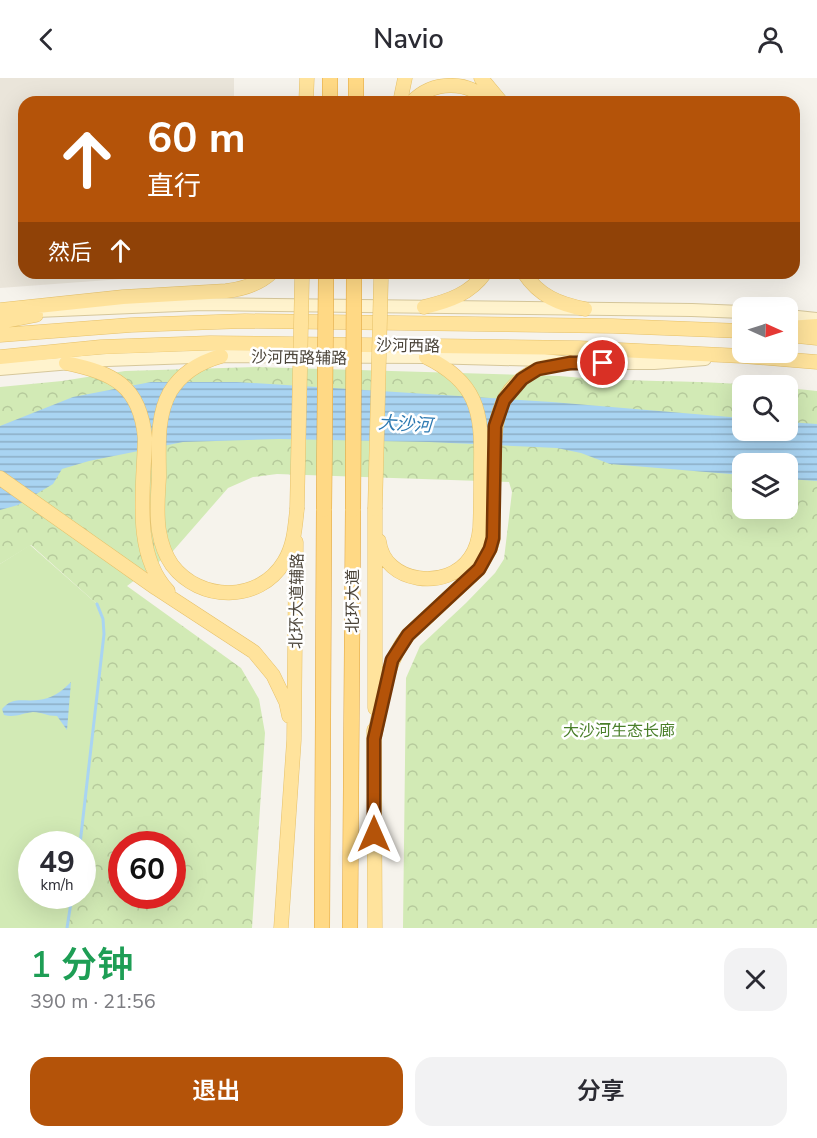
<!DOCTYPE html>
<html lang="zh">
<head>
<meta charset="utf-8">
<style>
  :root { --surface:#fff; --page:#f2f2f3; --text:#2b2b33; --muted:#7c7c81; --accent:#b45309 }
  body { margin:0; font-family:"Nunito Sans","Noto Sans SC",sans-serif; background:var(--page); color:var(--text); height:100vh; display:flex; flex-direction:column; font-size:22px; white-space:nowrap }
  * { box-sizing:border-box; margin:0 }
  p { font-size:20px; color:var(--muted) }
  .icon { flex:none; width:33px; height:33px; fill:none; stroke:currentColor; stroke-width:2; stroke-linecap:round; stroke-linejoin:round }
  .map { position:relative; height:850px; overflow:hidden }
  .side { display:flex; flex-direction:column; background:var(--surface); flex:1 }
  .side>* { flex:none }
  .banner { position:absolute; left:18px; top:18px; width:782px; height:183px; border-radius:18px; box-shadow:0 6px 24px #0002; background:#b45309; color:#fff; overflow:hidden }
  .needle { width:39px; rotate:93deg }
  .controls { position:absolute; left:732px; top:219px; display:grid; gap:12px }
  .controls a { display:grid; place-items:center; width:66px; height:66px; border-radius:12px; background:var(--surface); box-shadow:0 6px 24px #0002; font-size:30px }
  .speed { position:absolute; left:18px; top:753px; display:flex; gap:12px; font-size:30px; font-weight:700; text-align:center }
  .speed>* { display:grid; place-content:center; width:78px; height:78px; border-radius:50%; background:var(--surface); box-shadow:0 6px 24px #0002; line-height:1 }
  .speed small { font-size:15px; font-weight:400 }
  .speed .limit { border:9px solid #d22; background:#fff; color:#111 }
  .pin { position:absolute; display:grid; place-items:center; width:51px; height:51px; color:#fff; margin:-26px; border:3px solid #fff; border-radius:50%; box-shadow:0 2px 6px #0007 }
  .me { position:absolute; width:66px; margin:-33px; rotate:0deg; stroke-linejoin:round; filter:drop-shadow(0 0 4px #0008) }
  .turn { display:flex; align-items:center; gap:21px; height:126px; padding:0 30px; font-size:27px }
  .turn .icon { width:78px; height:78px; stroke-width:2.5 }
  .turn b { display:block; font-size:42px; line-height:51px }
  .then { display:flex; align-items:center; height:57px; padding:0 30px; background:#0003; gap:12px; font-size:22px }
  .round { display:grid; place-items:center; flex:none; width:63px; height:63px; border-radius:18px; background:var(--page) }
  .summary { display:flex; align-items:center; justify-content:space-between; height:102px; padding:0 30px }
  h1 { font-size:36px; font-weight:600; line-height:45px; color:#1e9e55 }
  .primary-button { display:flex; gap:12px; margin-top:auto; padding:12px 30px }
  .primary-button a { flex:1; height:69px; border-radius:18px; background:var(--accent); color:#fff; font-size:24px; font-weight:600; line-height:69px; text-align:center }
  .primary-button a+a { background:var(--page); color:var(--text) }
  header { display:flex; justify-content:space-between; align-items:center; height:78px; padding:0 30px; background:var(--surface); font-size:27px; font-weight:600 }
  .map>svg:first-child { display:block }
  .residential { fill:#eae5da }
  .grass { fill:#d2eab5 }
  .forest { fill:url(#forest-crowns); fill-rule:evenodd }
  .water { fill:url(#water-rules) }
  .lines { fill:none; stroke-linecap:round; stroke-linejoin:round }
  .stream { stroke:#a9d4f2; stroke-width:3 }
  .secondary-casing { stroke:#d6c79b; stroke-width:14 }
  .primary-casing { stroke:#e6c16a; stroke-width:15 }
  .trunk-casing { stroke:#e0a43c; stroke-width:16 }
  .secondary { stroke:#fff3cd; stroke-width:12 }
  .primary { stroke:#ffe39c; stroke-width:14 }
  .trunk { stroke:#ffd985; stroke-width:15 }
  .primary-bridge-casing { stroke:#e6c16a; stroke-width:15; stroke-linecap:butt }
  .trunk-bridge-casing { stroke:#e0a43c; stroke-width:16; stroke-linecap:butt }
  .primary-bridge { stroke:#ffe39c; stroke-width:14 }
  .trunk-bridge { stroke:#ffd985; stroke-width:15 }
  .route-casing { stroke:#753606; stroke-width:15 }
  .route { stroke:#b45309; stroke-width:10 }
  .labels { text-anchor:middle; stroke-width:5; stroke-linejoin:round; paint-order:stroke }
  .street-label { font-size:16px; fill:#4b4439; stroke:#fff }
  .park-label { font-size:16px; fill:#4a7f2a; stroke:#fff }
  .water-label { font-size:18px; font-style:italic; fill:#2e7ab2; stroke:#fff }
</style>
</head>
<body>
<header><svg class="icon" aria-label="back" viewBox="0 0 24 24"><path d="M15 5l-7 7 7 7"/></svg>Navio<svg class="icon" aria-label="person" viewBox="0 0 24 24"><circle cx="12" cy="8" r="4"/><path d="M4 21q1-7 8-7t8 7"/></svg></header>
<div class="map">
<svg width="817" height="850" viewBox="0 0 817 850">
  <defs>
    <pattern id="forest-crowns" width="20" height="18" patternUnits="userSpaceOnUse" patternTransform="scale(1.5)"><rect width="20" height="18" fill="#d2eab5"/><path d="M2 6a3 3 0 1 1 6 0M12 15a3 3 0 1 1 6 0" fill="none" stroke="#b6ca9c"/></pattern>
    <pattern id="water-rules" width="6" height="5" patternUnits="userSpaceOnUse" patternTransform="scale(1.5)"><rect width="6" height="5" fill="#a9d4f2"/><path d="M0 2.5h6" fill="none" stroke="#8caec5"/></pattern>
  </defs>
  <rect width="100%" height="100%" fill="#f6f3ec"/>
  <path class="residential" d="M 0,0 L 234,0 L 234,24 L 24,24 L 24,195 L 203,195 L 0,210 Z"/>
  <path class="grass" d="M 30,467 L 97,526 L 103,541 L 104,556 L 80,766 L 32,766 L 32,818 L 72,818 L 67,850 L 0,850 L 0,486 Z"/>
  <path class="forest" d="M 256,289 L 559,298 C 624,304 690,302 755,307 L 742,308 L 742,352 L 788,352 L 788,310 L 817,313 L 817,850 L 403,850 L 406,600 L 420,568 L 466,525 L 495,495 L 504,481 L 512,414 L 509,404 L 277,396 L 253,399 L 228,410 L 173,473 L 127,508 L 241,590 L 259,621 L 265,655 L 252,850 L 67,850 L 72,818 L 82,818 L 82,766 L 80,766 L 104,556 L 103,541 L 97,526 L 31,467 L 0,486 L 0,309 L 62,303 L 125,293 ZM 742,386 L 788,386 L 788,430 L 742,430 ZM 122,766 L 172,766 L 172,818 L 122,818 Z"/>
  <path class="water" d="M 151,304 L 237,304 L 552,324 L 742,340 L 742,352 L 788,352 L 788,344 L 817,346 L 817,403 L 788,401 L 788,386 L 742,386 L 742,397 L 610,386 L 581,375 L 557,370 L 429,364 L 279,361 L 183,364 L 89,383 L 62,391 L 53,406 L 18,427 L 0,432 L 0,348 L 73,319 Z
    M 71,604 L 67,652 L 57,638 C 46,638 42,634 33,634 C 23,635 15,640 4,637 L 2,631 C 13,618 23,624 38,622 C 52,621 62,613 71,604 Z"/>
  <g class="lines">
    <path class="stream" d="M 80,766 L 104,556 L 103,541 L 97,526
      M 67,850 L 72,818"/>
    <defs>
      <path id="secondary" d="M 37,233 L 203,226 L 692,232 L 742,234
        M 788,238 L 817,241
        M 0,291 L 107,282 L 221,278 L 426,279 L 544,282 L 570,285 L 654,285 L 705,281"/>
      <path id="primary" d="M 481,0 L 501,24
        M 306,24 L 307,0
        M 400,24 L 405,0
        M 412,24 C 432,3 468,1 488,24
        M 524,195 C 539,218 559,226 585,231
        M 424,229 C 449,223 470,216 485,195
        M 0,232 L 123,219 L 226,213 C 243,211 259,206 271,195
        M 0,244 L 36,237
        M 788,250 L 817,248
        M 0,257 L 131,247 L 245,243 L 613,248 L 742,253
        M 788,257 L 817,260
        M 221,278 C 200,284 182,294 170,314 C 156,339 159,370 159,399 C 158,417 156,435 159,453 C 161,465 165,477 172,487 C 200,524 259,525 284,484 C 294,468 295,450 297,431
        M 0,279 L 101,269 L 210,265 L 579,270 L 742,278 L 817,284
        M 66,285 C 113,295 140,307 145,360 C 144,409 132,475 168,513
        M 0,400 L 156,510 L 254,574 L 273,597 L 286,624 L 289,638
        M 379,463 C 384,506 448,513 470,480 C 476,472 479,460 480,450 C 481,428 481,407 481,385 C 482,333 477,304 426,279
        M 375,630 L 375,431
        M 374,652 L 375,850
        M 374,661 C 382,625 384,587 408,557 L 479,491 L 490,471 L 493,461 C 493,439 493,417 494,395 C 494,353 493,311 538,291 C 548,286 560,287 570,285
        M 281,850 L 294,662 L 296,464"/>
      <path id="trunk" d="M 330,0 L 330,24
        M 356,0 L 356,24
        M 322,850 L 324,431
        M 350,850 L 353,431"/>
    </defs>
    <use href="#secondary" class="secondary-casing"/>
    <use href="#primary" class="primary-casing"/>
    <use href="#trunk" class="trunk-casing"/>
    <use href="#secondary" class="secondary"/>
    <use href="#primary" class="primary"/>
    <use href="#trunk" class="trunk"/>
    <defs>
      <path id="primary-bridge" d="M 297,431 L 302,200
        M 375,431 L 381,201"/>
      <path id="trunk-bridge" d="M 324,431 L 326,200
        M 353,431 L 354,200"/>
    </defs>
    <use href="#primary-bridge" class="primary-bridge-casing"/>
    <use href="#trunk-bridge" class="trunk-bridge-casing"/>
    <use href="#primary-bridge" class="primary-bridge"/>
    <use href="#trunk-bridge" class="trunk-bridge"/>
  </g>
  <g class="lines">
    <defs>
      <path id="route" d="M 374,756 L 374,661 L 392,582 L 408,557 L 479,491 L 490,471 L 493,460 L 495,348 L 504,322 L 522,301 L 538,291 L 570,285 L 603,285"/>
    </defs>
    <use href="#route" class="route-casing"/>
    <use href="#route" class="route"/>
  </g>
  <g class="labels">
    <g class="street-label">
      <text transform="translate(408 267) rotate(1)" y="6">沙河西路</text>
      <text transform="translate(299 279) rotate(1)" y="6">沙河西路辅路</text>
      <text transform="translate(296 523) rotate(-89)" y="6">北环大道辅路</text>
      <text transform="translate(352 523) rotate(-90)" y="6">北环大道</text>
    </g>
    <g class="park-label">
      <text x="619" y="658">大沙河生态长廊</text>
    </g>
    <g class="water-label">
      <text transform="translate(405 346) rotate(3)" y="6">大沙河</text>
    </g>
  </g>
</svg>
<div class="controls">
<a><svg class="needle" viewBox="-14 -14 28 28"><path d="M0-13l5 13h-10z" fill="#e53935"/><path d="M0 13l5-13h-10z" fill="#7c7c81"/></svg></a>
<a><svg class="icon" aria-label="search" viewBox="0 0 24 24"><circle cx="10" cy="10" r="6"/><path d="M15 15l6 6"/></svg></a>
<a><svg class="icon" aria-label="layers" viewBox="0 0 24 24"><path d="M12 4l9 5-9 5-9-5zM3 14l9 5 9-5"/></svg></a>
</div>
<div class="speed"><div>49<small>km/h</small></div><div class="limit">60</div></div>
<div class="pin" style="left:603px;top:285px;background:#d93025"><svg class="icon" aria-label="arrive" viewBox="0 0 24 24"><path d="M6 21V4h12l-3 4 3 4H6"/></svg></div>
<svg class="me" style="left:374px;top:756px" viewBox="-20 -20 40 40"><path d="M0-17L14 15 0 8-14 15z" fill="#b45309" stroke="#fff" stroke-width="4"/></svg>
<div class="banner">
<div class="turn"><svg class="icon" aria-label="ahead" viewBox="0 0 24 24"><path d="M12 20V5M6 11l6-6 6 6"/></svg><div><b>60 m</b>直行</div></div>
<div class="then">然后<svg class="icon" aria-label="ahead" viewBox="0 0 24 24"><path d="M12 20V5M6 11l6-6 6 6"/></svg></div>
</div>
</div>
<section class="side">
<div class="summary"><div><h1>1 分钟</h1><p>390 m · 21:56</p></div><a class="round"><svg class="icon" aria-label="close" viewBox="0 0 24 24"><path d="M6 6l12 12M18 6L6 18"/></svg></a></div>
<div class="primary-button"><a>退出</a><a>分享</a></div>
</section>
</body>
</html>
